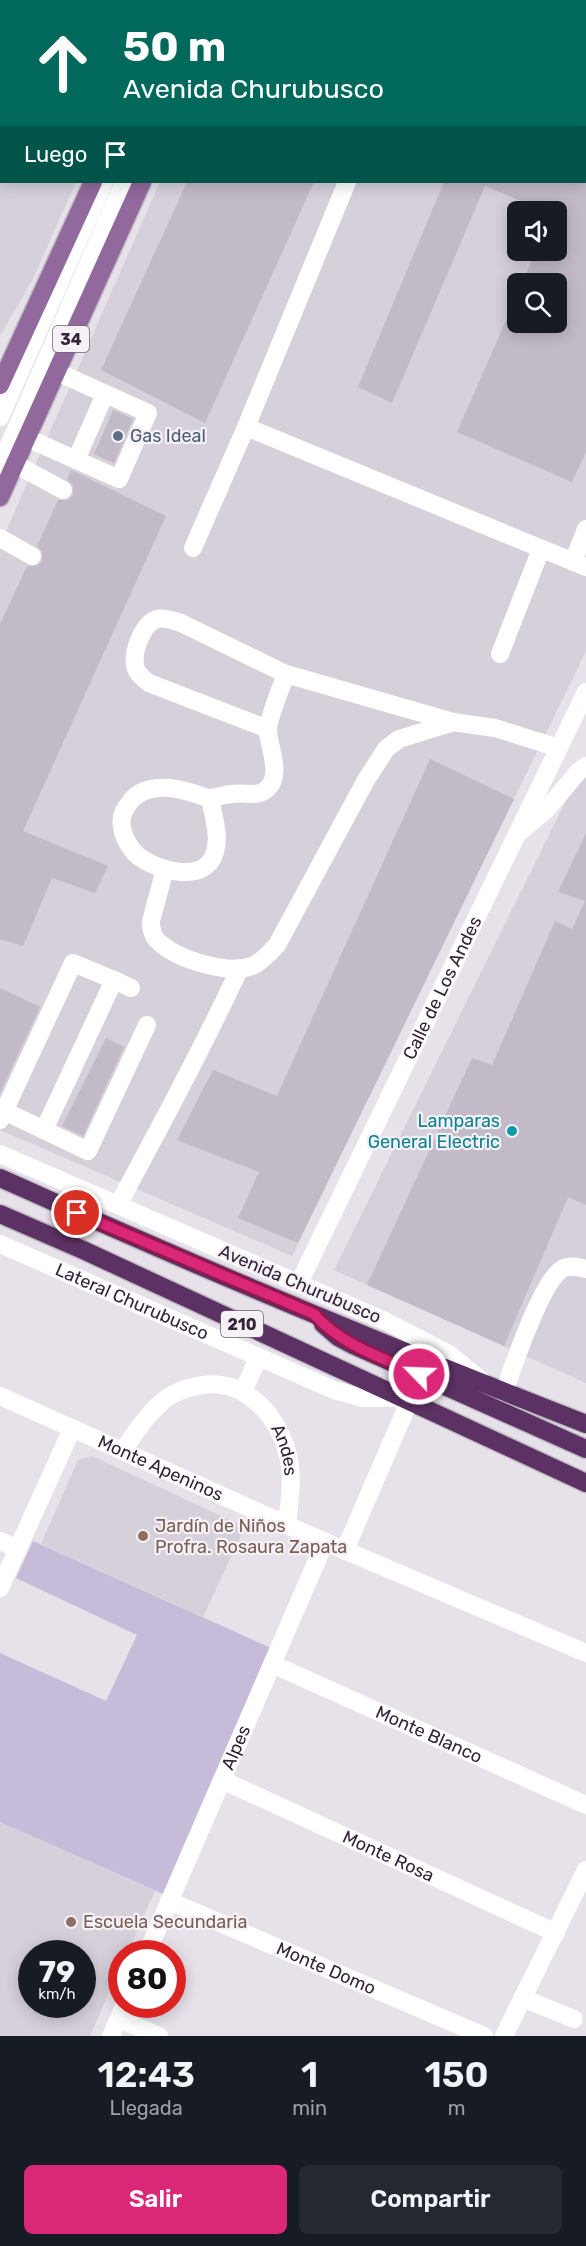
<!DOCTYPE html>
<html lang="es">
<head>
<meta charset="utf-8">
<style>
  :root { --surface:#171b24; --page:#242831; --text:#f1f3f6; --muted:#9ea1a6; --accent:#db2777 }
  body { margin:0; font-family:Rubik,sans-serif; background:var(--page); color:var(--text); height:100vh; display:flex; flex-direction:column; font-size:22px; white-space:nowrap }
  * { box-sizing:border-box; margin:0 }
  p { font-size:20px; color:var(--muted) }
  .icon { flex:none; width:33px; height:33px; fill:none; stroke:currentColor; stroke-width:2; stroke-linecap:round; stroke-linejoin:round }
  .map { position:relative; height:2036px; overflow:hidden }
  .details { display:flex; flex-direction:column; background:var(--surface); flex:1 }
  .details>* { flex:none }
  .banner { position:absolute; left:0px; top:0px; width:586px; height:183px; box-shadow:0 3px 15px #0003; background:#00695c; color:#fff; overflow:hidden }
  .tools { position:absolute; left:507px; top:201px; display:grid; gap:12px }
  .tools a { display:grid; place-items:center; width:60px; height:60px; border-radius:9px; background:var(--surface); box-shadow:0 3px 15px #0003; font-size:30px }
  .speed { position:absolute; left:18px; top:1940px; display:flex; gap:12px; font-size:30px; font-weight:700; text-align:center }
  .speed>* { display:grid; place-content:center; width:78px; height:78px; border-radius:50%; background:var(--surface); box-shadow:0 3px 15px #0003; line-height:1 }
  .speed small { font-size:15px; font-weight:400 }
  .speed .limit { border:9px solid #d22; background:#fff; color:#111 }
  .pin { position:absolute; display:grid; place-items:center; width:51px; height:51px; color:#fff; margin:-26px; border:3px solid #fff; border-radius:50%; box-shadow:0 2px 6px #0007 }
  .me { position:absolute; width:66px; margin:-33px; rotate:294deg; stroke-linejoin:round; filter:drop-shadow(0 0 4px #0008) }
  .turn { display:flex; align-items:center; gap:21px; height:126px; padding:0 24px; font-size:27px }
  .turn .icon { width:78px; height:78px; stroke-width:2.5 }
  .turn b { display:block; font-size:42px; line-height:51px }
  .then { display:flex; align-items:center; height:57px; padding:0 24px; background:#0003; gap:12px; font-size:22px }
  .eta { display:flex; justify-content:space-evenly; align-items:center; height:102px; text-align:center }
  .eta b { font-size:36px; font-weight:600; line-height:42px }
  .action { display:flex; gap:12px; margin-top:auto; padding:12px 24px }
  .action a { flex:1; height:69px; border-radius:9px; background:var(--accent); color:#fff; font-size:24px; font-weight:600; line-height:69px; text-align:center }
  .action a+a { background:var(--page); color:var(--text) }
  .map>svg:first-child { display:block }
  .built { fill:#d6d0da; fill-rule:evenodd }
  .green { fill:#c6bcda }
  .building { fill:#c3bac8 }
  .lines { fill:none; stroke-linecap:round; stroke-linejoin:round }
  .major-casing { stroke:#c2bdc4; stroke-width:21 }
  .highway-casing { stroke:#c2bdc4; stroke-width:21 }
  .minor { stroke:#fff; stroke-width:18 }
  .major { stroke:#92699c; stroke-width:18 }
  .highway { stroke:#5c3163; stroke-width:18 }
  .route-casing { stroke:#8e194d; stroke-width:15 }
  .route { stroke:#db2777; stroke-width:10 }
  .service-dot { fill:#5c6f8a; stroke:#f5f1f7; stroke-width:2 }
  .culture-dot { fill:#0f9aa8; stroke:#f5f1f7; stroke-width:2 }
  .education-dot { fill:#8d6e63; stroke:#f5f1f7; stroke-width:2 }
  .labels { text-anchor:middle; stroke-width:4.5; stroke-linejoin:round; paint-order:stroke }
  .shield { fill:#f5f1f7; stroke:#6f6173; stroke-width:1.5 }
  .shield-label { font-size:16px; font-weight:bold; fill:#35233a }
  .service-label { font-size:18px; fill:#4e5e75; stroke:#f5f1f7; text-anchor:start }
  .street-label { font-size:18px; fill:#35233a; stroke:#f5f1f7 }
  .culture-label { font-size:18px; fill:#0d838f; stroke:#f5f1f7; text-anchor:end }
  .education-label { font-size:18px; fill:#785e54; stroke:#f5f1f7; text-anchor:start }
</style>
</head>
<body>
<div class="map">
<svg width="586" height="2036" viewBox="0 0 586 2036">
  <rect width="100%" height="100%" fill="#e7e1ea"/>
  <path class="built" d="M 0,0 L 157,0 L 2,2 L 2,182 L 76,182 L 33,279 L 0,336 Z
    M 241,0 L 586,0 L 586,651 L 292,1256 L 0,1130 L 0,545 L 160,182 L 585,182 L 585,2 L 240,1 ZM 518,212 L 556,212 L 556,250 L 518,250 ZM 518,284 L 556,284 L 556,322 L 518,322 Z
    M 586,760 L 586,1383 L 334,1270 Z
    M 92,1456 L 245,1527 L 203,1617 L 41,1544 L 78,1460 Z
    M 0,1822 L 155,1891 L 127,1953 L 122,1953 L 121,1966 L 90,2036 L 0,2036 ZM 32,1953 L 82,1953 L 82,2004 L 32,2004 Z"/>
  <path class="green" d="M 33,1541 L 271,1648 L 163,1894 L 0,1822 L 0,1653 L 106,1701 L 137,1635 L 16,1578 Z"/>
  <path class="building" d="M 187,182 L 314,182 L 205,423 L 101,370 Z
    M 444,182 L 586,182 L 586,452 L 572,482 L 457,432 L 518,293 L 518,322 L 556,322 L 556,284 L 522,284 L 536,250 L 556,250 L 556,212 L 547,212 L 485,186 L 392,403 L 358,387 Z
    M 113,410 L 133,419 L 114,463 L 94,454 Z
    M 71,470 L 166,516 L 23,831 L 108,866 L 95,893 L 52,878 L 23,946 L 0,939 L 0,624 L 27,566 L 37,566 L 42,561 L 42,551 L 37,546 L 58,500 L 68,500 L 73,495 L 73,485 L 67,479 Z
    M 430,759 L 514,799 L 298,1243 L 238,1218 L 259,1172 L 177,1140 L 213,1070 L 277,1096 Z
    M 586,833 L 586,1205 L 568,1197 L 504,1346 L 367,1285 L 472,1058 L 492,1065 L 555,921 L 572,929 L 585,901 L 558,892 Z
    M 0,988 L 40,1007 L 0,1093 Z
    M 106,1038 L 124,1047 L 83,1136 L 62,1126 Z"/>
  <g class="lines">
    <defs>
      <path id="major" d="M 174,2 L 174,0
        M 223,2 L 223,0
        M 0,385 L 93,182
        M 0,497 L 142,182"/>
      <path id="highway" d="M 0,1178 C 193,1265 389,1347 586,1424
        M 0,1214 L 83,1250 L 586,1483
        M 323,1324 L 338,1337 L 353,1345 L 586,1449"/>
    </defs>
    <use href="#major" class="major-casing"/>
    <use href="#highway" class="highway-casing"/>
    <g class="minor">
      <path d="M 184,2 L 185,0"/>
      <path d="M 201,2 L 202,0"/>
      <path d="M 0,417 L 104,182"/>
      <path d="M 246,427 L 586,567"/>
      <path d="M 27,438 L 119,479 L 148,413 L 57,372"/>
      <path d="M 76,460 L 105,394"/>
      <path d="M 15,464 L 63,490"/>
      <path d="M 0,466 L 124,182"/>
      <path d="M 0,538 L 32,556"/>
      <path d="M 193,548 L 246,427 L 347,182"/>
      <path d="M 573,562 L 586,529"/>
      <path d="M 500,654 L 541,549"/>
      <path d="M 268,729 L 149,683 C 144,679 138,675 136,669 C 131,654 142,624 157,619 C 165,617 174,621 181,623 L 286,674 L 453,722 L 495,728 L 559,748"/>
      <path d="M 210,798 C 213,815 220,835 215,852 C 206,885 156,871 137,855 C 130,849 123,836 122,827 C 120,818 124,809 130,802 C 143,784 170,786 189,792 C 195,793 204,798 211,798 C 218,797 226,794 233,794 C 245,792 259,798 268,788 C 282,774 269,748 268,731 C 268,718 281,688 286,674"/>
      <path d="M 522,830 L 547,809 L 578,772 L 586,766"/>
      <path d="M 165,869 L 151,921 C 151,928 152,934 156,939 C 174,959 227,975 252,966 C 262,962 270,952 277,945 L 366,780 L 386,749 L 399,739 L 451,723"/>
      <path d="M 4,1111 L 88,1151 L 147,1025"/>
      <path d="M 0,1120 L 73,963 L 114,980"/>
      <path d="M 44,1130 L 114,980 L 131,988"/>
      <path d="M 0,1154 L 385,1321 L 449,1354 L 482,1381"/>
      <path d="M 118,1205 C 160,1127 202,1049 240,968"/>
      <path id="s1" d="M 0,1244 L 334,1390 L 363,1398 L 401,1398"/>
      <path id="s2" d="M 299,1283 L 586,692"/>
      <path d="M 243,1392 L 258,1358"/>
      <path d="M 504,1392 C 513,1367 542,1278 564,1268 C 571,1265 578,1267 586,1269"/>
      <path id="s3" d="M 0,1396 L 325,1542 L 586,1653"/>
      <path id="s4" d="M 123,1450 C 136,1432 148,1412 167,1398 C 175,1392 187,1388 197,1386 C 244,1375 281,1417 289,1460 C 293,1481 289,1504 287,1524"/>
      <path d="M 0,1541 L 18,1549"/>
      <path d="M 345,1550 L 409,1402"/>
      <path d="M 0,1588 L 72,1429"/>
      <path id="s5" d="M 272,1664 L 586,1805"/>
      <path id="s6" d="M 222,1780 L 556,1933"/>
      <path id="s7" d="M 169,1901 L 484,2036"/>
      <path id="s8" d="M 147,1953 L 325,1542"/>
      <path d="M 522,1998 L 574,2019"/>
      <path d="M 119,2019 L 159,2036"/>
      <path d="M 111,2036 L 125,2004"/>
      <path d="M 504,2036 L 586,1870"/>
    </g>
    <use href="#major" class="major"/>
    <use href="#highway" class="highway"/>
  </g>
  <g class="lines">
    <defs>
      <path id="route" d="M 77,1213 L 314,1314 C 341,1345 382,1358 419,1374"/>
    </defs>
    <use href="#route" class="route-casing"/>
    <use href="#route" class="route"/>
  </g>
  <circle class="service-dot" cx="118" cy="436" r="6"/>
  <circle class="culture-dot" cx="512" cy="1131" r="6"/>
  <g class="education-dot">
    <circle cx="143" cy="1536" r="6"/>
    <circle cx="71" cy="1922" r="6"/>
  </g>
  <g class="labels">
    <g class="shield">
      <rect x="53" y="326" width="36" height="26" rx="4.5"/>
      <rect x="221" y="1311" width="42" height="26" rx="4.5"/>
    </g>
    <g class="shield-label">
      <text x="71" y="345">34</text>
      <text x="242" y="1330">210</text>
    </g>
    <g class="service-label">
      <text x="130" y="442">Gas Ideal</text>
    </g>
    <g class="street-label">
      <text dy="6" stroke="none"><textPath href="#s2" startOffset="328">Calle de Los Andes</textPath></text>
      <text transform="translate(300 1284) rotate(23)" y="6">Avenida Churubusco</text>
      <text dy="6" stroke="none"><textPath href="#s1" startOffset="144">Lateral Churubusco</textPath></text>
      <text dy="6" stroke="none"><textPath href="#s4" startOffset="222">Andes</textPath></text>
      <text dy="6" stroke="none"><textPath href="#s3" startOffset="176">Monte Apeninos</textPath></text>
      <text dy="6" stroke="none"><textPath href="#s5" startOffset="172">Monte Blanco</textPath></text>
      <text dy="6" stroke="none"><textPath href="#s8" startOffset="224">Alpes</textPath></text>
      <text dy="6" stroke="none"><textPath href="#s6" startOffset="183">Monte Rosa</textPath></text>
      <text dy="6" stroke="none"><textPath href="#s7" startOffset="171">Monte Domo</textPath></text>
    </g>
    <g class="culture-label">
      <text x="500" y="1127">Lamparas<tspan x="500" dy="21">General Electric</tspan></text>
    </g>
    <g class="education-label">
      <text x="155" y="1532">Jardín de Niños<tspan x="155" dy="21">Profra. Rosaura Zapata</tspan></text>
      <text x="83" y="1928">Escuela Secundaria</text>
    </g>
  </g>
</svg>
<div class="tools">
<a><svg class="icon" aria-label="sound" viewBox="0 0 24 24"><path d="M4 9h4l5-4v14l-5-4H4zM17 9q2 3 0 6"/></svg></a>
<a><svg class="icon" aria-label="search" viewBox="0 0 24 24"><circle cx="10" cy="10" r="6"/><path d="M15 15l6 6"/></svg></a>
</div>
<div class="speed"><div>79<small>km/h</small></div><div class="limit">80</div></div>
<div class="pin" style="left:77px;top:1213px;background:#d93025"><svg class="icon" aria-label="arrive" viewBox="0 0 24 24"><path d="M6 21V4h12l-3 4 3 4H6"/></svg></div>
<svg class="me" style="left:419px;top:1374px" viewBox="-20 -20 40 40"><circle r="17" fill="#db2777" stroke="#fff" stroke-width="3"/><path d="M0-11L8 9 0 5-8 9z" fill="#fff"/></svg>
<div class="banner">
<div class="turn"><svg class="icon" aria-label="ahead" viewBox="0 0 24 24"><path d="M12 20V5M6 11l6-6 6 6"/></svg><div><b>50 m</b>Avenida Churubusco</div></div>
<div class="then">Luego<svg class="icon" aria-label="arrive" viewBox="0 0 24 24"><path d="M6 21V4h12l-3 4 3 4H6"/></svg></div>
</div>
</div>
<section class="details">
<div class="eta">
<div><b>12:43</b><p>Llegada</p></div>
<div><b>1</b><p>min</p></div>
<div><b>150</b><p>m</p></div>
</div>
<div class="action"><a>Salir</a><a>Compartir</a></div>
</section>
</body>
</html>
